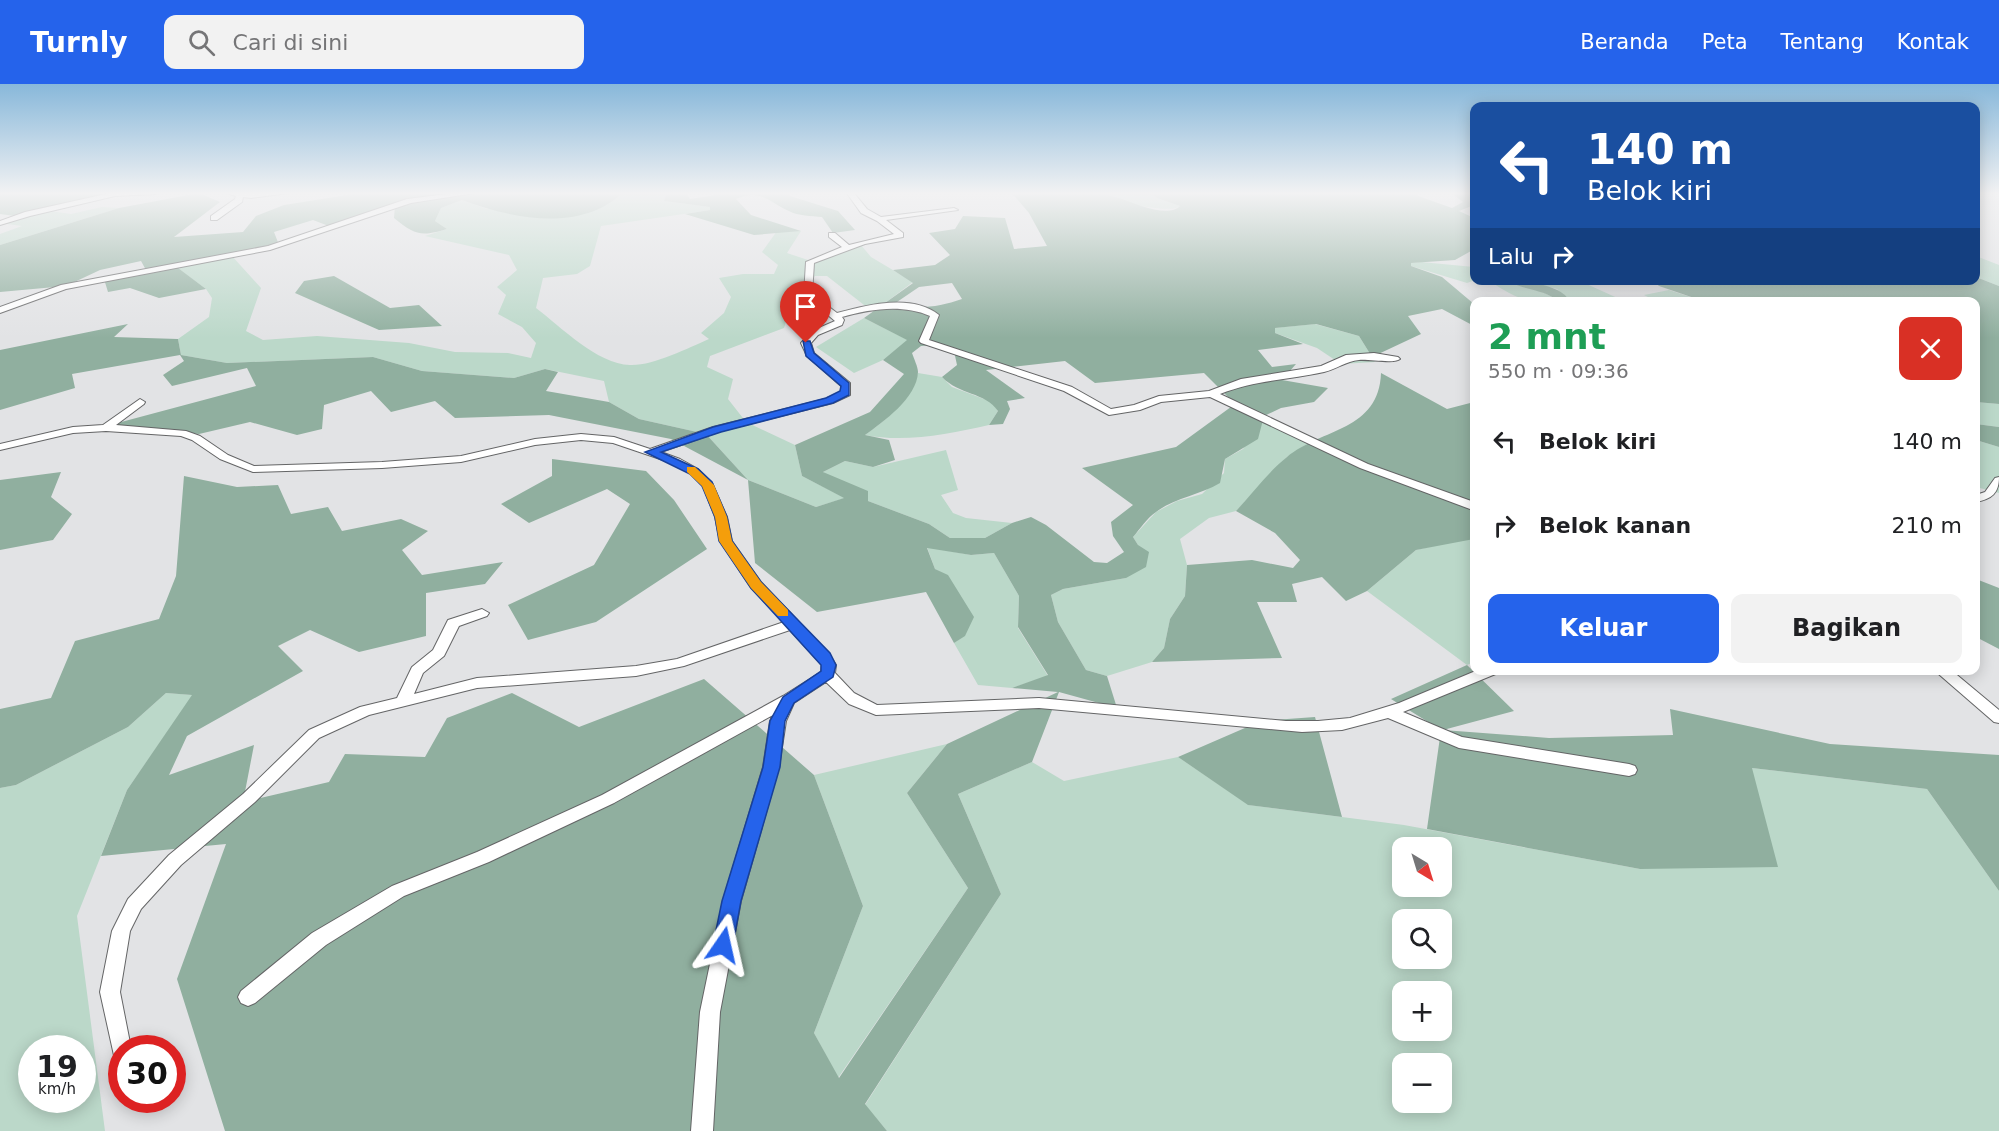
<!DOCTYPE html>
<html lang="id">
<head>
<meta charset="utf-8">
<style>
  :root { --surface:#fff; --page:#f2f2f2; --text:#202124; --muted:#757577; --accent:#2563eb }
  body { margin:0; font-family:"DejaVu Sans",sans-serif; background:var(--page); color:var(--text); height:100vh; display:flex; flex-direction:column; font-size:22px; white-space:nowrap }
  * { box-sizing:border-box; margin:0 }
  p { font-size:20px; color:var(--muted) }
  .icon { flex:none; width:33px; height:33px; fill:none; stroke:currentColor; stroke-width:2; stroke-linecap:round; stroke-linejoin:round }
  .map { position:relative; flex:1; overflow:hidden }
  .side { position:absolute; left:1470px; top:213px; width:510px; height:378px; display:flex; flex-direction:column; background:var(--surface); border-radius:12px; box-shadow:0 3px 15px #0003 }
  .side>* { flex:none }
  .top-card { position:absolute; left:1470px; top:18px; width:510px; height:183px; border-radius:12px; box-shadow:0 3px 15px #0003; background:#1a4fa0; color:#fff; overflow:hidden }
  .needle { width:39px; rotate:142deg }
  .controls { position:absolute; left:1392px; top:753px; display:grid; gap:12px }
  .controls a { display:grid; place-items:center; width:60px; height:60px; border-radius:12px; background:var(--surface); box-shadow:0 3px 15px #0003; font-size:30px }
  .speed { position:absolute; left:18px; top:951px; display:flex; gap:12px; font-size:30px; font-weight:700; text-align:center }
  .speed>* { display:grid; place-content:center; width:78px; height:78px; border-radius:50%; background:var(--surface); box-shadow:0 3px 15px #0003; line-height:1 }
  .speed small { font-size:15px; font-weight:400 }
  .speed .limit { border:9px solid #d22; background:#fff; color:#111 }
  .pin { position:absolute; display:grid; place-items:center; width:51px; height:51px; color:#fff; margin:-62px -26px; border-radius:50% 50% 50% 0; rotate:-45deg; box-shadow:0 0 6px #0007 }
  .pin .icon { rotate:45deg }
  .me { position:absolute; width:66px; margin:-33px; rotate:11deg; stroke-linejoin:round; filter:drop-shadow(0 0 4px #0008) }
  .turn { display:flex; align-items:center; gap:21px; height:126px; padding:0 18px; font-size:27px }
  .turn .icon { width:78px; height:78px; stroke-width:2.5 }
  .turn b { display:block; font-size:42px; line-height:51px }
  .then { display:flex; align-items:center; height:57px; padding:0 18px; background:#0003; gap:12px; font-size:22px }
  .round { display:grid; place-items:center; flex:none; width:63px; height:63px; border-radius:12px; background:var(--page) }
  .overview { display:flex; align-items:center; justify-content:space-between; height:102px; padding:0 18px }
  h1 { font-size:36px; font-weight:700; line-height:45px; color:#1e9e55 }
  .primary-button { display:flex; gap:12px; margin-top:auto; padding:12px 18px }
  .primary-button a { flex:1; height:69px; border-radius:12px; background:var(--accent); color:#fff; font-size:24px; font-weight:700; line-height:69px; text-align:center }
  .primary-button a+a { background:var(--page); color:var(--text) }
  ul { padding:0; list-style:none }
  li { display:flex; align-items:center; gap:18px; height:84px; padding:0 18px }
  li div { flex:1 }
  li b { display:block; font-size:22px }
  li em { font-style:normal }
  header { display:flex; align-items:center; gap:36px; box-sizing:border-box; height:84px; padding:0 30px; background:var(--accent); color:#fff }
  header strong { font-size:28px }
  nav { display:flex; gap:33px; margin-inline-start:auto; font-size:21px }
  .search { width:420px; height:54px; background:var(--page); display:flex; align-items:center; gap:15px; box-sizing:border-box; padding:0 21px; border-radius:12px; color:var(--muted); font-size:22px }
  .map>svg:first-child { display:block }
  .green { fill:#bbd8c9; fill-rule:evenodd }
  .forest { fill:#90af9f; fill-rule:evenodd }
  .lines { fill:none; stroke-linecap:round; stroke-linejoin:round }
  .minor-casing { stroke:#646566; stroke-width:2 }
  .minor { fill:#fff; fill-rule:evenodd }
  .route { fill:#2563eb; stroke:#184099; stroke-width:1.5 }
  .slow { fill:#f59e0b }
</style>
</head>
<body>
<header>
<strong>Turnly</strong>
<div class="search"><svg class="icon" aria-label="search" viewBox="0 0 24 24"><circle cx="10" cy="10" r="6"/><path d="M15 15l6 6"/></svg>Cari di sini</div>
<nav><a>Beranda</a><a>Peta</a><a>Tentang</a><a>Kontak</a></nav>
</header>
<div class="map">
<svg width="1999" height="1047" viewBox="0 0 1999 1047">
  <rect width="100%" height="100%" fill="#e2e3e5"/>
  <path class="green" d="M 619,108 L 667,108 L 664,117 L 710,123 L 711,126 L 601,142 L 590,182 L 577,190 L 543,194 L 536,224 C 561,243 597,280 630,281 C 653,282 688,264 709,255 L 701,249 L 724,229 L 731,213 L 719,194 L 743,190 L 774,190 L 778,181 L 762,168 L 777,147 L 801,147 L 787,169 L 811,177 L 861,161 L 871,173 L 913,198 L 873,228 L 827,192 L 815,192 L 794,211 L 784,244 L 710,272 L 707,283 L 733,295 L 728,315 L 746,338 L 795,361 L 802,392 L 845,414 L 816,423 L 748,396 L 706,350 L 639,335 L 609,318 L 604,297 L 545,285 L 514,294 L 422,287 L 373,273 L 227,279 L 181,271 L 178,255 L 209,233 L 212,214 L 206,205 L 177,184 L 232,172 L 261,204 L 246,247 L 263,256 L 317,252 L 409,259 L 455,268 L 508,269 L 531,274 L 536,259 L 522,243 L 498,230 L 506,211 L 497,203 L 517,186 L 509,171 L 425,152 L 447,145 L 435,137 L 441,124 L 462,116 L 487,125 L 621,110 Z
    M 1096,108 L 1150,108 L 1157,114 L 1180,122 C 1170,131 1107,116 1096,108 Z
    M 102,123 L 119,124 L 0,161 L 0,150 L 22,142 L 0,139 L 43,126 L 71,130 Z
    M 1976,172 L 1999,181 L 1999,202 L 1976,193 Z
    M 1421,178 L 1474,183 L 1475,196 L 1467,199 L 1411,182 L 1411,179 Z
    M 1493,197 C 1509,197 1540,205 1554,214 L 1552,217 C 1521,217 1516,214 1491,198 Z
    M 1525,197 L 1580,197 L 1624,217 L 1569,217 L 1557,205 Z
    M 1669,206 L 1703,217 L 1656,217 L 1644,211 Z
    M 864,234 L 908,256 L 883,276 L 854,289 L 816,263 Z
    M 1315,240 L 1359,252 L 1375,278 L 1341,280 L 1317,264 L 1275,249 L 1274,244 Z
    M 918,289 L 942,293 L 952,303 L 992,318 L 998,327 L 989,341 C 949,350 905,359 865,351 C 891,332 905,320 918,289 Z
    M 1976,318 L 1999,320 L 1999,343 L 1976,340 Z
    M 1263,338 L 1309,359 L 1287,373 L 1236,427 L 1209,434 L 1180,455 L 1187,481 L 1185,512 L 1170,535 L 1164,564 L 1152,578 L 1107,592 L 1086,586 L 1058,538 L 1051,511 L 1063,505 L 1126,494 L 1138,461 L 1133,453 L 1156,428 L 1177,417 L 1202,410 L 1224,389 L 1225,375 L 1243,365 Z
    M 1976,356 L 1999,363 L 1999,409 L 1976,403 Z
    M 946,366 L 958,406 L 941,411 L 953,429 L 966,434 L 1012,439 L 985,454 L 950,454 L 929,440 L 868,417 L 823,388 L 845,377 L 873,383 Z
    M 1472,453 L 1474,455 L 1474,578 L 1467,581 L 1367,507 L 1416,466 Z
    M 927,463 L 971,471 L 994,469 L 1019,512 L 1018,544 L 1048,592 L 1012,604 L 978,601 L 954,559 L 965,551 L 948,492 L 935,485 Z
    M 166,609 L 193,611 L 127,706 L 77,832 L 105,1047 L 0,1047 L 0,704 L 16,701 L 128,643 ZM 32,964 L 82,964 L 82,1016 L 32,1016 Z
    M 947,660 L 907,709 L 968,804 L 838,994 L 814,949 L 863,822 L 814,691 Z
    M 1178,673 L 1249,721 L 1404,741 L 1640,785 L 1752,684 L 1927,705 L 1999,807 L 1999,1047 L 887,1047 L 865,1021 L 1001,810 L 958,710 L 1032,678 L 1064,697 ZM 1402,764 L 1442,764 L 1442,802 L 1402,802 ZM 1402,836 L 1442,836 L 1442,874 L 1402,874 ZM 1402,908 L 1442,908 L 1442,946 L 1402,946 ZM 1402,980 L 1442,980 L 1442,1018 L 1402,1018 Z"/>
  <path class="forest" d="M 0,108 L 120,108 L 15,132 L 0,130 Z
    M 366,108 L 619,108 L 621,110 C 579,149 510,134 462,116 L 441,124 L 435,137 L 447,145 C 421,153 415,151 394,134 L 395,122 L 334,144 L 313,136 L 274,148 L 279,161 L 178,184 L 206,205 L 159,214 L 130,204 L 108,208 L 104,195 L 146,186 L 141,177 L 100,186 L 66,202 L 0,208 L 0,161 L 119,124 L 199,109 L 220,118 L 174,153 L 243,148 L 256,132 L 284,121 Z
    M 667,108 L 685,108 L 690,115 L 736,108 L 788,108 L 790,112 L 838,127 L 855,146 L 833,149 L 822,133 C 812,132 798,132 789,127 C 769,118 760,104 736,115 L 751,131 L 801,147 L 754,151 L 685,130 L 710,126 L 710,123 L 664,117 Z
    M 1011,108 C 1048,108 1087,104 1122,115 C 1136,120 1168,134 1180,122 L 1157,114 L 1150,108 L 1407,108 L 1452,124 L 1463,118 L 1450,108 L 1474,108 L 1474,121 L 1459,127 L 1474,134 L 1474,168 L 1471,167 L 1455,176 L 1411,179 L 1411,182 L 1442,193 L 1474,220 L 1474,242 L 1442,225 L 1408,232 L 1421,250 L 1372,273 L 1359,252 L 1316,240 L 1275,244 L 1275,249 L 1303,260 L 1258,266 L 1272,283 L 1296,280 L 1282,296 L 1328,304 L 1314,318 L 1281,324 L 1264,332 L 1258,355 L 1225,375 L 1220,399 C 1200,411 1174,414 1156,428 C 1147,434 1140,445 1133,453 L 1138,461 L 1149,468 L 1146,483 L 1126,494 L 1063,505 L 1051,511 L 1058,538 L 1086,586 L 1107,592 L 1117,624 L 1059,608 L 1032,678 L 958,710 L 1001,810 L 865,1020 L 887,1047 L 225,1047 L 177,895 L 226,760 L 101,772 L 127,706 L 192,611 L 166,609 L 128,643 L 16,701 L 0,704 L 0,625 L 51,614 L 75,557 L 159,535 L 176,492 L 184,392 L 237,403 L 278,401 L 291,430 L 328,423 L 342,447 L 401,435 L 428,447 L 402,466 L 422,491 L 503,478 L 485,500 L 426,509 L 426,552 L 359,568 L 310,546 L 278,562 L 303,587 L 187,652 L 169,691 L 254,661 L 243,718 L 329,698 L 345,670 L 425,673 L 447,634 L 512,609 L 579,643 L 704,595 L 814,691 L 863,822 L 814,949 L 839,994 L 968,804 L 907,709 L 947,660 L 1058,608 L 1012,604 L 1048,591 L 1018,543 L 1019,512 L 994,469 L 971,471 L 927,464 L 935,485 L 948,491 L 974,533 L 965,552 L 954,559 L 926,508 L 817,528 L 755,479 L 748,396 L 671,355 L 549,331 L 455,334 L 435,317 L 391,328 L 371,307 L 324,321 L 322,345 L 297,351 L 250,338 L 199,350 L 110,341 L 256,302 L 247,284 L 172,302 L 163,291 L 184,277 L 180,271 L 72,290 L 75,304 L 0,326 L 0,266 L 128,240 L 114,253 L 178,255 L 181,271 L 227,279 L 373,273 L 422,287 L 514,294 L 545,285 L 558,288 L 546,307 L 609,318 L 639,335 L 706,350 L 748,396 L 816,423 L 844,414 L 802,392 L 795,361 L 870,328 L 904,290 L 883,276 L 907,256 L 864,234 L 913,199 L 893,186 L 935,181 L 950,171 L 929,149 L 955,145 L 963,132 L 1005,134 L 1014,165 L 1047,162 L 1029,129 ZM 952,199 L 962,215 C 939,223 918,226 894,220 L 919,203 ZM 935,261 L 954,267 L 957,281 L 942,293 C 959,311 985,308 998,327 L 989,341 L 1003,340 L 1010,325 L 1007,317 L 1025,314 L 986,286 L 1065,277 L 1095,299 L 1204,289 L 1235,320 L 1176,363 L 1082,384 L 1133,421 L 1111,438 L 1113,452 L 1124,468 L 1107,479 L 1094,478 L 1046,441 L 1031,433 L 1012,439 L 985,454 L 950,454 L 929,440 L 868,417 L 868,407 L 823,388 L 845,377 L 873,383 L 895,376 L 889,356 L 865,351 C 883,338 917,314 918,288 C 918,283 914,275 912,269 L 921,262 Z
    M 334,192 L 390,224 L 419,221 L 442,242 L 379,246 L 295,209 L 304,197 Z
    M 1976,193 L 1999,202 L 1999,320 L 1976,318 L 1976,218 L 1703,217 L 1659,202 L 1653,197 L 1976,196 Z
    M 1509,197 C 1524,196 1564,202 1569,217 L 1552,217 L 1554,214 C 1540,205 1523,206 1509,197 Z
    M 1381,289 L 1447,325 L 1474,318 L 1474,455 L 1416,466 L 1367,507 L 1346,517 L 1322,493 L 1292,500 L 1297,518 L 1257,518 L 1282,574 L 1152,578 L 1164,564 L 1170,535 L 1185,512 L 1187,481 L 1252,476 L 1293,484 L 1300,476 L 1275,449 L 1236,427 C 1253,409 1268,388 1287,373 C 1322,344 1379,347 1381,289 Z
    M 1976,340 L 1999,343 L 1999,363 L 1976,356 Z
    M 552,375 L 646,387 L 674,416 L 707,465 L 596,538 L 528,556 L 508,521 L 594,481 L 630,420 L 607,405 L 529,439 L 501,420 L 552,392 Z
    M 61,388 L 51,413 L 72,430 L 53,456 L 0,466 L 0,396 Z
    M 1976,495 L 1999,504 L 1999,565 L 1976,553 Z
    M 1467,581 L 1514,627 L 1443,646 L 1549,654 L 1673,651 L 1670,625 L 1830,660 L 1999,671 L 1999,807 L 1927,705 L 1752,684 L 1778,783 L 1640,785 L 1427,745 L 1441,646 L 1391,615 Z
    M 1315,633 L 1342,733 L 1248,721 L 1178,673 L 1261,637 Z"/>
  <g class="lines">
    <defs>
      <path id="minor" d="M 115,108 L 158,108 L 155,110 L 115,112 L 30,132 L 0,141 L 0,137 L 25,128 Z
        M 223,108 L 251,110 L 297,108 L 251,114 L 243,113 L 242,118 L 217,136 L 211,136 L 211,132 L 235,115 L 236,112 Z
        M 463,108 L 481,108 L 411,119 L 270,166 L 66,205 L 0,229 L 0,223 L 61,201 L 268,162 L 407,115 Z
        M 846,108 L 853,108 L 867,125 L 881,133 L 954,124 L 958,126 L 886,136 L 903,149 L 903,153 L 865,160 L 814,179 L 812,210 L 837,229 C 867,221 912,209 939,231 L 929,256 L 1072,303 L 1111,325 L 1134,321 L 1159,312 L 1209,307 L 1241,295 L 1321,282 L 1346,271 L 1374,269 L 1398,273 L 1400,275 C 1394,280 1369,275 1359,276 C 1346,277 1337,285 1324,288 C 1288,296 1255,296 1220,310 L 1368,380 L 1474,418 L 1474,425 L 1470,425 L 1360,384 L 1210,313 L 1161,318 L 1140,326 L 1109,331 L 1064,307 L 921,259 L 919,257 L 930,232 C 902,220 871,225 842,233 L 844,236 L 842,241 L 818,251 L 811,259 L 814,269 L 850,299 L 850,311 L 833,319 L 721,347 L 661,368 L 680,375 L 698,385 L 712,399 L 727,433 L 732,457 L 761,498 L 829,570 L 836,581 L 835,589 L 854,609 L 877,621 L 1039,614 L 1286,637 L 1318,637 L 1350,634 L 1399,619 L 1478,586 L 1500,586 L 1498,589 L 1403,628 L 1462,653 L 1629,680 L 1635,682 L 1637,686 L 1635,690 L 1629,692 L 1459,664 L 1388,634 L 1342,646 L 1302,648 L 1039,624 L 876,631 L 849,620 L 826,598 L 794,619 L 786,637 L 779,683 L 741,817 L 720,928 L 713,1047 L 691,1047 L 700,928 L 723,817 L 763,683 L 770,637 L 773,631 L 614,719 L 489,778 L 404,812 L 326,861 L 255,919 L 248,922 L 241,919 L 238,913 L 241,907 L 312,849 L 392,802 L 477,768 L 602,711 L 783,612 L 821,588 L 822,581 L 790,546 L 684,582 L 636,592 L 477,604 L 369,631 L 319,654 L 255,718 L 181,781 L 141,825 L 130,847 L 120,908 L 131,964 L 122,964 L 122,978 L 115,976 L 100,908 L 112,847 L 128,815 L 169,771 L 243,710 L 309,646 L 360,623 L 397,614 L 412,583 L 433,566 L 448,536 L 482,525 L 489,529 L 487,532 L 459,542 L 444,572 L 423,589 L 414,610 L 477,594 L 636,582 L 677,575 L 784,538 L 751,504 L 720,457 L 715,433 L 703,402 L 690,389 L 672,379 L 613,359 L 581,356 L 535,361 L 461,378 L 382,384 L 253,388 L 220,375 L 192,356 L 181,352 L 106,347 L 73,349 L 0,366 L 0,360 L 73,343 L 103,341 L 140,315 L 145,318 L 144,320 L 116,341 L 186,347 L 200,352 L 228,371 L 254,382 L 382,378 L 461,372 L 535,355 L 581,350 L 614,353 L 650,365 L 713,343 L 825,315 L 841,308 L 841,302 L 807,272 L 801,259 L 812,247 L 835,237 L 804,211 L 806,178 L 842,163 L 829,153 L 829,149 L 835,149 L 849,161 L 894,150 L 877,137 L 861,129 Z
        M 1999,393 C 1999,409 1992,415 1976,418 L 1976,411 L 1985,408 L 1995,394 Z
        M 1934,586 L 1951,586 L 1999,626 L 1999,639 L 1994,638 Z"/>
    </defs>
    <use href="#minor" class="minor-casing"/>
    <use href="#minor" class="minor"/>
  </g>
  <linearGradient id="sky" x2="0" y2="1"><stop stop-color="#88b8da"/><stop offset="0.43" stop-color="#f2f2f3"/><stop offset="1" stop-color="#f2f2f3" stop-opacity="0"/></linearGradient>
  <rect width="1999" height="254" fill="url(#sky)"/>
  <path class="route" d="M 803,257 L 810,257 L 814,269 L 849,299 L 849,311 L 833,319 L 721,348 L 661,368 L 698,385 L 712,398 L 727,433 L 732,457 L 761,498 L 830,569 L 836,581 L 833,593 L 794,619 L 785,637 L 780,683 L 741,817 L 733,861 L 730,867 L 723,870 L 716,867 L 713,861 L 722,817 L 763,683 L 770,637 L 783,613 L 821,587 L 821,581 L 751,504 L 719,457 L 715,433 L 702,402 L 690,390 L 645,368 L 713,343 L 826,314 L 840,307 L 841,302 L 806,272 Z"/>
  <path class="slow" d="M 687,383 L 695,383 L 714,401 L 727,433 L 732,457 L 761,498 L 788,526 L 788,532 L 778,532 L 751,504 L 719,457 L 715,433 L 702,402 L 687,388 Z"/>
</svg>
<div class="controls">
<a><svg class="needle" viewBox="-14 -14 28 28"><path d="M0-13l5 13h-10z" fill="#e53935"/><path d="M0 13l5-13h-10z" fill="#757577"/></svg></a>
<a><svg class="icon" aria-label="search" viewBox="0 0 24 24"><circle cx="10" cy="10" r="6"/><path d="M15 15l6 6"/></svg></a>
<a>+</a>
<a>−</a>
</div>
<div class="speed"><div>19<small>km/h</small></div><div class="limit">30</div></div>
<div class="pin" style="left:806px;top:259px;background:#d93025"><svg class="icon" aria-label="arrive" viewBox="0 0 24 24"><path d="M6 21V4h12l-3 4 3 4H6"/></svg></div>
<svg class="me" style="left:723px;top:861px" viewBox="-20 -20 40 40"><path d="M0-17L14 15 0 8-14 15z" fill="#2563eb" stroke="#fff" stroke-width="4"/></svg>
<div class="top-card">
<div class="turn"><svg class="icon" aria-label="left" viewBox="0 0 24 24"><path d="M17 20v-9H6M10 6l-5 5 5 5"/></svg><div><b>140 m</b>Belok kiri</div></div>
<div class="then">Lalu<svg class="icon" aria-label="right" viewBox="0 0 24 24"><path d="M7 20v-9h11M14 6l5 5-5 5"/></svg></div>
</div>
<section class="side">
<div class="overview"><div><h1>2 mnt</h1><p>550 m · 09:36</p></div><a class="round" style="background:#d93025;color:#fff"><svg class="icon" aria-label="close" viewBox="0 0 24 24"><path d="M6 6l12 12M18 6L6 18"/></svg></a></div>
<ul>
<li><svg class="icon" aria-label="left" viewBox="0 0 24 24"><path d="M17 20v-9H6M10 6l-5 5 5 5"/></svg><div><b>Belok kiri</b></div><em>140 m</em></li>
<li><svg class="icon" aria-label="right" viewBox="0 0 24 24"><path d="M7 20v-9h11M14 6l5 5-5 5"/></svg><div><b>Belok kanan</b></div><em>210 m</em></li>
</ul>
<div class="primary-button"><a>Keluar</a><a>Bagikan</a></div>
</section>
</div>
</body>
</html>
